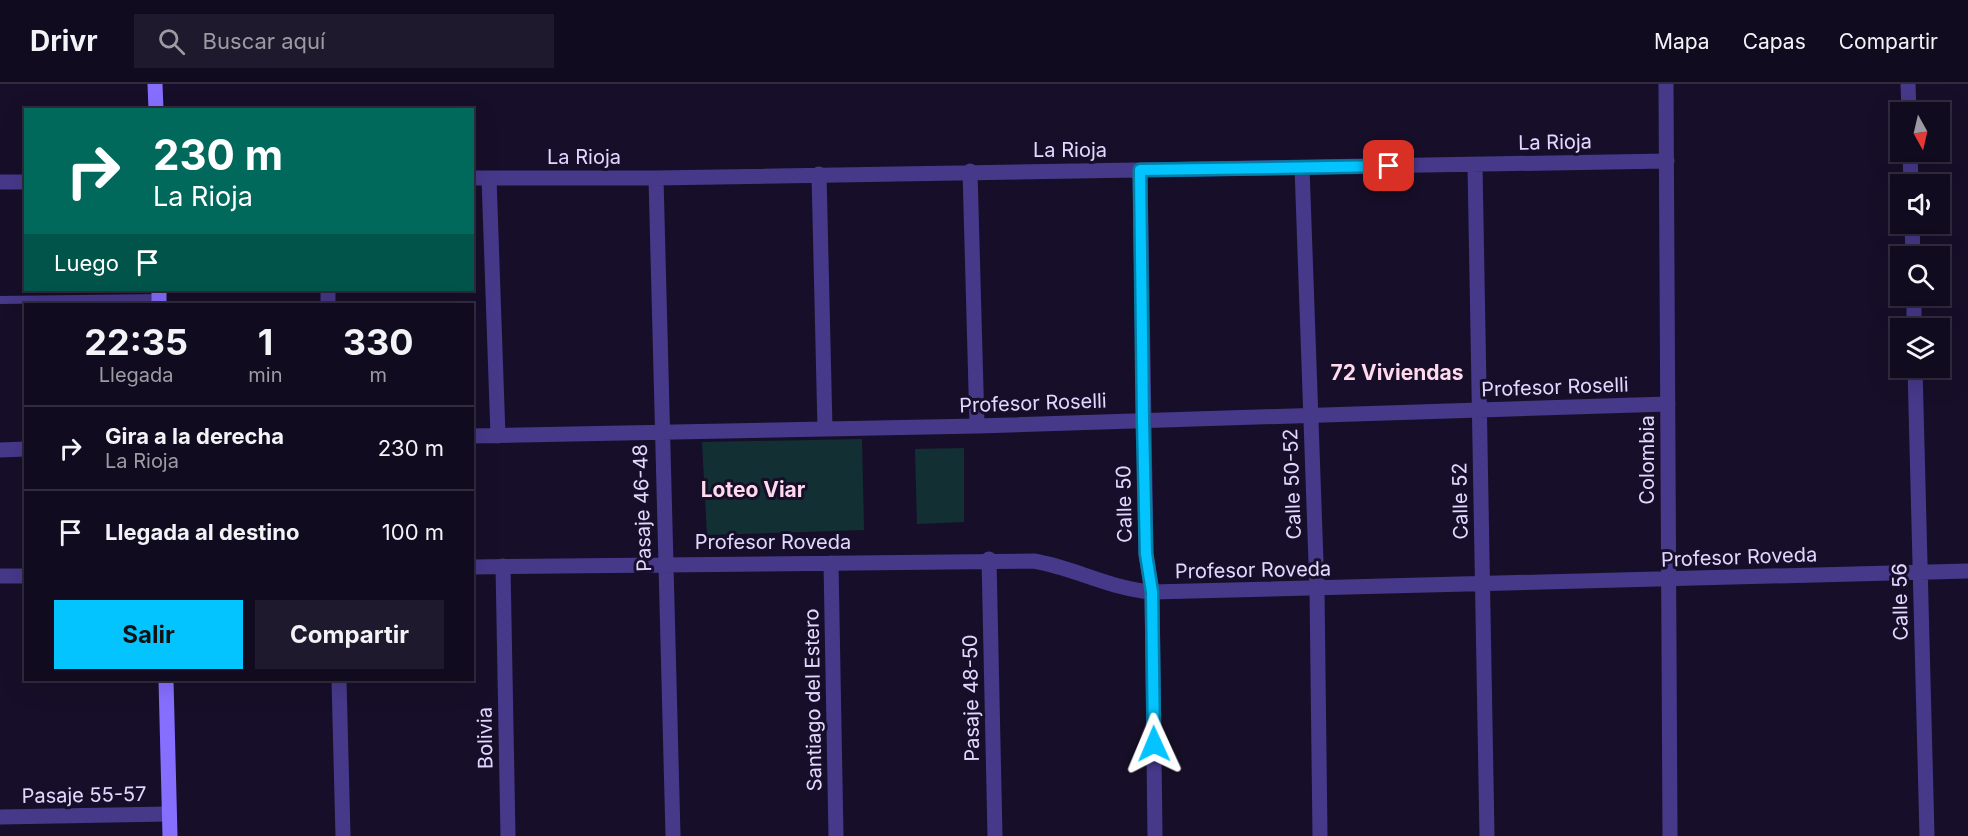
<!DOCTYPE html>
<html lang="es">
<head>
<meta charset="utf-8">
<style>
  :root { --surface:#110b1f; --page:#1e192c; --text:#f1f3f6; --muted:#9c9ba4; --line:#302b3d; --accent:#04c4ff }
  body { margin:0; font-family:Inter,sans-serif; background:var(--page); color:var(--text); height:100vh; display:flex; flex-direction:column; font-size:22px; white-space:nowrap }
  * { box-sizing:border-box; margin:0 }
  p { font-size:20px; color:var(--muted) }
  .icon { flex:none; width:33px; height:33px; fill:none; stroke:currentColor; stroke-width:2; stroke-linecap:round; stroke-linejoin:round }
  .map { position:relative; flex:1; overflow:hidden }
  .sheet { position:absolute; left:24px; top:219px; width:450px; height:378px; display:flex; flex-direction:column; background:var(--surface); border-radius:0px; box-shadow:0 6px 24px #0002,0 0 0 2px var(--line) }
  .sheet>* { flex:none }
  .guide { position:absolute; left:24px; top:24px; width:450px; height:183px; border-radius:0px; box-shadow:0 6px 24px #0002,0 0 0 2px var(--line); background:#00695c; color:#fff; overflow:hidden }
  .needle { width:39px; rotate:172deg }
  .controls { position:absolute; left:1890px; top:18px; display:grid; gap:12px }
  .controls a { display:grid; place-items:center; width:60px; height:60px; border-radius:0px; background:var(--surface); box-shadow:0 6px 24px #0002,0 0 0 2px var(--line); font-size:30px }
  .pin { position:absolute; display:grid; place-items:center; width:51px; height:51px; color:#fff; margin:-26px; border-radius:12px; box-shadow:0 3px 9px #0006 }
  .me { position:absolute; width:66px; margin:-33px; rotate:359deg; stroke-linejoin:round; filter:drop-shadow(0 0 4px #0008) }
  .turn { display:flex; align-items:center; gap:21px; height:126px; padding:0 30px; font-size:27px }
  .turn .icon { width:78px; height:78px; stroke-width:2.5 }
  .turn b { display:block; font-size:42px; line-height:51px }
  .then { display:flex; align-items:center; height:57px; padding:0 30px; background:#0003; gap:12px; font-size:22px }
  .eta { display:flex; justify-content:space-evenly; align-items:center; height:102px; text-align:center }
  .eta b { font-size:36px; font-weight:700; line-height:42px }
  .action { display:flex; gap:12px; margin-top:auto; padding:12px 30px }
  .action a { flex:1; height:69px; border-radius:0px; background:var(--accent); color:#111; font-size:24px; font-weight:700; line-height:69px; text-align:center }
  .action a+a { background:var(--page); color:var(--text) }
  ul { padding:0; list-style:none }
  li { display:flex; align-items:center; gap:18px; height:84px; padding:0 30px; border-top:2px solid var(--line) }
  li div { flex:1 }
  li b { display:block; font-size:22px }
  li em { font-style:normal }
  header { display:flex; align-items:center; gap:36px; box-sizing:border-box; height:84px; padding:0 30px; background:var(--surface); border-bottom:2px solid var(--line) }
  header strong { font-size:28px }
  nav { display:flex; gap:33px; margin-inline-start:auto; font-size:21px }
  .search { width:420px; height:54px; background:var(--page); display:flex; align-items:center; gap:15px; box-sizing:border-box; padding:0 21px; border-radius:0px; color:var(--muted); font-size:22px }
  .map>svg:first-child { display:block }
  .green { fill:#123034 }
  .lines { fill:none; stroke-linecap:round; stroke-linejoin:round }
  .lane { stroke:#47398a; stroke-width:8 }
  .street { stroke:#47398a; stroke-width:15 }
  .secondary { stroke:#866fff; stroke-width:15 }
  .route-casing { stroke:#037fa6; stroke-width:15 }
  .route { stroke:#04c4ff; stroke-width:10 }
  .labels { text-anchor:middle; stroke-width:6; stroke-linejoin:round; paint-order:stroke }
  .street-label { font-size:20px; fill:#e1d8ff; stroke:#170f29 }
  .neighbourhood-label { font-size:21px; font-weight:bold; fill:#ffdaec; stroke:#170f29 }
</style>
</head>
<body>
<header>
<strong>Drivr</strong>
<div class="search"><svg class="icon" aria-label="search" viewBox="0 0 24 24"><circle cx="10" cy="10" r="6"/><path d="M15 15l6 6"/></svg>Buscar aquí</div>
<nav><a>Mapa</a><a>Capas</a><a>Compartir</a></nav>
</header>
<div class="map">
<svg width="1968" height="752" viewBox="0 0 1968 752">
  <rect width="100%" height="100%" fill="#170f29"/>
  <path class="green" d="M 862,355 L 864,446 L 707,451 L 702,358 Z
    M 964,364 L 964,438 L 917,440 L 915,365 Z"/>
  <g class="lines">
    <path class="lane" d="M 0,216 L 159,214"/>
    <path class="street" d="M 1666,0 L 1670,752
      M 1908,0 L 1909,28
      M 1910,68 L 1911,100
      M 1475,81 L 1487,752
      M 1302,83 L 1317,506 L 1320,752
      M 1140,86 L 1146,470 L 1152,508 L 1155,752
      M 970,87 L 977,342
      M 819,90 L 825,345
      M 472,94 L 656,94 L 1667,77
      M 489,94 L 498,352
      M 656,94 L 673,752
      M 0,98 L 26,98
      M 1912,140 L 1913,172
      M 328,206 L 328,220
      M 1914,212 L 1914,244
      M 1915,284 L 1927,752
      M 472,352 L 977,342 L 1668,320
      M 0,366 L 26,365
      M 989,475 L 995,752
      M 831,479 L 836,752
      M 503,482 L 508,752
      M 472,483 L 1034,477 C 1075,484 1111,505 1152,508 L 1968,487
      M 0,492 L 26,492
      M 339,596 L 343,752
      M 0,733 L 169,730"/>
    <path class="secondary" d="M 155,0 L 156,26
      M 159,206 L 159,220
      M 166,596 L 170,752"/>
  </g>
  <g class="lines">
    <defs>
      <path id="route" d="M 1154,660 L 1152,508 L 1146,470 L 1143,337 L 1140,86 L 1389,82"/>
    </defs>
    <use href="#route" class="route-casing"/>
    <use href="#route" class="route"/>
  </g>
  <g class="labels">
    <g class="street-label">
      <text transform="translate(1555 58) rotate(-1)" y="7">La Rioja</text>
      <text x="1070" y="73">La Rioja</text>
      <text x="584" y="80">La Rioja</text>
      <text transform="translate(1555 303) rotate(-2)" y="7">Profesor Roselli</text>
      <text transform="translate(1033 319) rotate(-2)" y="7">Profesor Roselli</text>
      <text transform="translate(1647 376) rotate(-90)" y="7">Colombia</text>
      <text transform="translate(1292 400) rotate(-92)" y="7">Calle 50-52</text>
      <text transform="translate(1460 417) rotate(-91)" y="7">Calle 52</text>
      <text transform="translate(1124 420) rotate(-91)" y="7">Calle 50</text>
      <text transform="translate(642 424) rotate(-92)" y="7">Pasaje 46-48</text>
      <text x="773" y="465">Profesor Roveda</text>
      <text transform="translate(1739 473) rotate(-2)" y="7">Profesor Roveda</text>
      <text transform="translate(1253 486) rotate(-1)" y="7">Profesor Roveda</text>
      <text transform="translate(1900 518) rotate(-91)" y="7">Calle 56</text>
      <text transform="translate(971 614) rotate(-91)" y="7">Pasaje 48-50</text>
      <text transform="translate(813 616) rotate(-91)" y="7">Santiago del Estero</text>
      <text transform="translate(485 654) rotate(-91)" y="7">Bolivia</text>
      <text transform="translate(84 711) rotate(-1)" y="7">Pasaje 55-57</text>
    </g>
    <g class="neighbourhood-label">
      <text x="1397" y="296">72 Viviendas</text>
      <text x="753" y="413">Loteo Viar</text>
    </g>
  </g>
</svg>
<div class="controls">
<a><svg class="needle" viewBox="-14 -14 28 28"><path d="M0-13l5 13h-10z" fill="#e53935"/><path d="M0 13l5-13h-10z" fill="#9c9ba4"/></svg></a>
<a><svg class="icon" aria-label="sound" viewBox="0 0 24 24"><path d="M4 9h4l5-4v14l-5-4H4zM17 9q2 3 0 6"/></svg></a>
<a><svg class="icon" aria-label="search" viewBox="0 0 24 24"><circle cx="10" cy="10" r="6"/><path d="M15 15l6 6"/></svg></a>
<a><svg class="icon" aria-label="layers" viewBox="0 0 24 24"><path d="M12 4l9 5-9 5-9-5zM3 14l9 5 9-5"/></svg></a>
</div>
<div class="pin" style="left:1389px;top:82px;background:#d93025"><svg class="icon" aria-label="arrive" viewBox="0 0 24 24"><path d="M6 21V4h12l-3 4 3 4H6"/></svg></div>
<svg class="me" style="left:1154px;top:660px" viewBox="-20 -20 40 40"><path d="M0-17L14 15 0 8-14 15z" fill="#04c4ff" stroke="#fff" stroke-width="4"/></svg>
<div class="guide">
<div class="turn"><svg class="icon" aria-label="right" viewBox="0 0 24 24"><path d="M7 20v-9h11M14 6l5 5-5 5"/></svg><div><b>230 m</b>La Rioja</div></div>
<div class="then">Luego<svg class="icon" aria-label="arrive" viewBox="0 0 24 24"><path d="M6 21V4h12l-3 4 3 4H6"/></svg></div>
</div>
<section class="sheet">
<div class="eta">
<div><b>22:35</b><p>Llegada</p></div>
<div><b>1</b><p>min</p></div>
<div><b>330</b><p>m</p></div>
</div>
<ul>
<li><svg class="icon" aria-label="right" viewBox="0 0 24 24"><path d="M7 20v-9h11M14 6l5 5-5 5"/></svg><div><b>Gira a la derecha</b><p>La Rioja</p></div><em>230 m</em></li>
<li><svg class="icon" aria-label="arrive" viewBox="0 0 24 24"><path d="M6 21V4h12l-3 4 3 4H6"/></svg><div><b>Llegada al destino</b></div><em>100 m</em></li>
</ul>
<div class="action"><a>Salir</a><a>Compartir</a></div>
</section>
</div>
</body>
</html>
